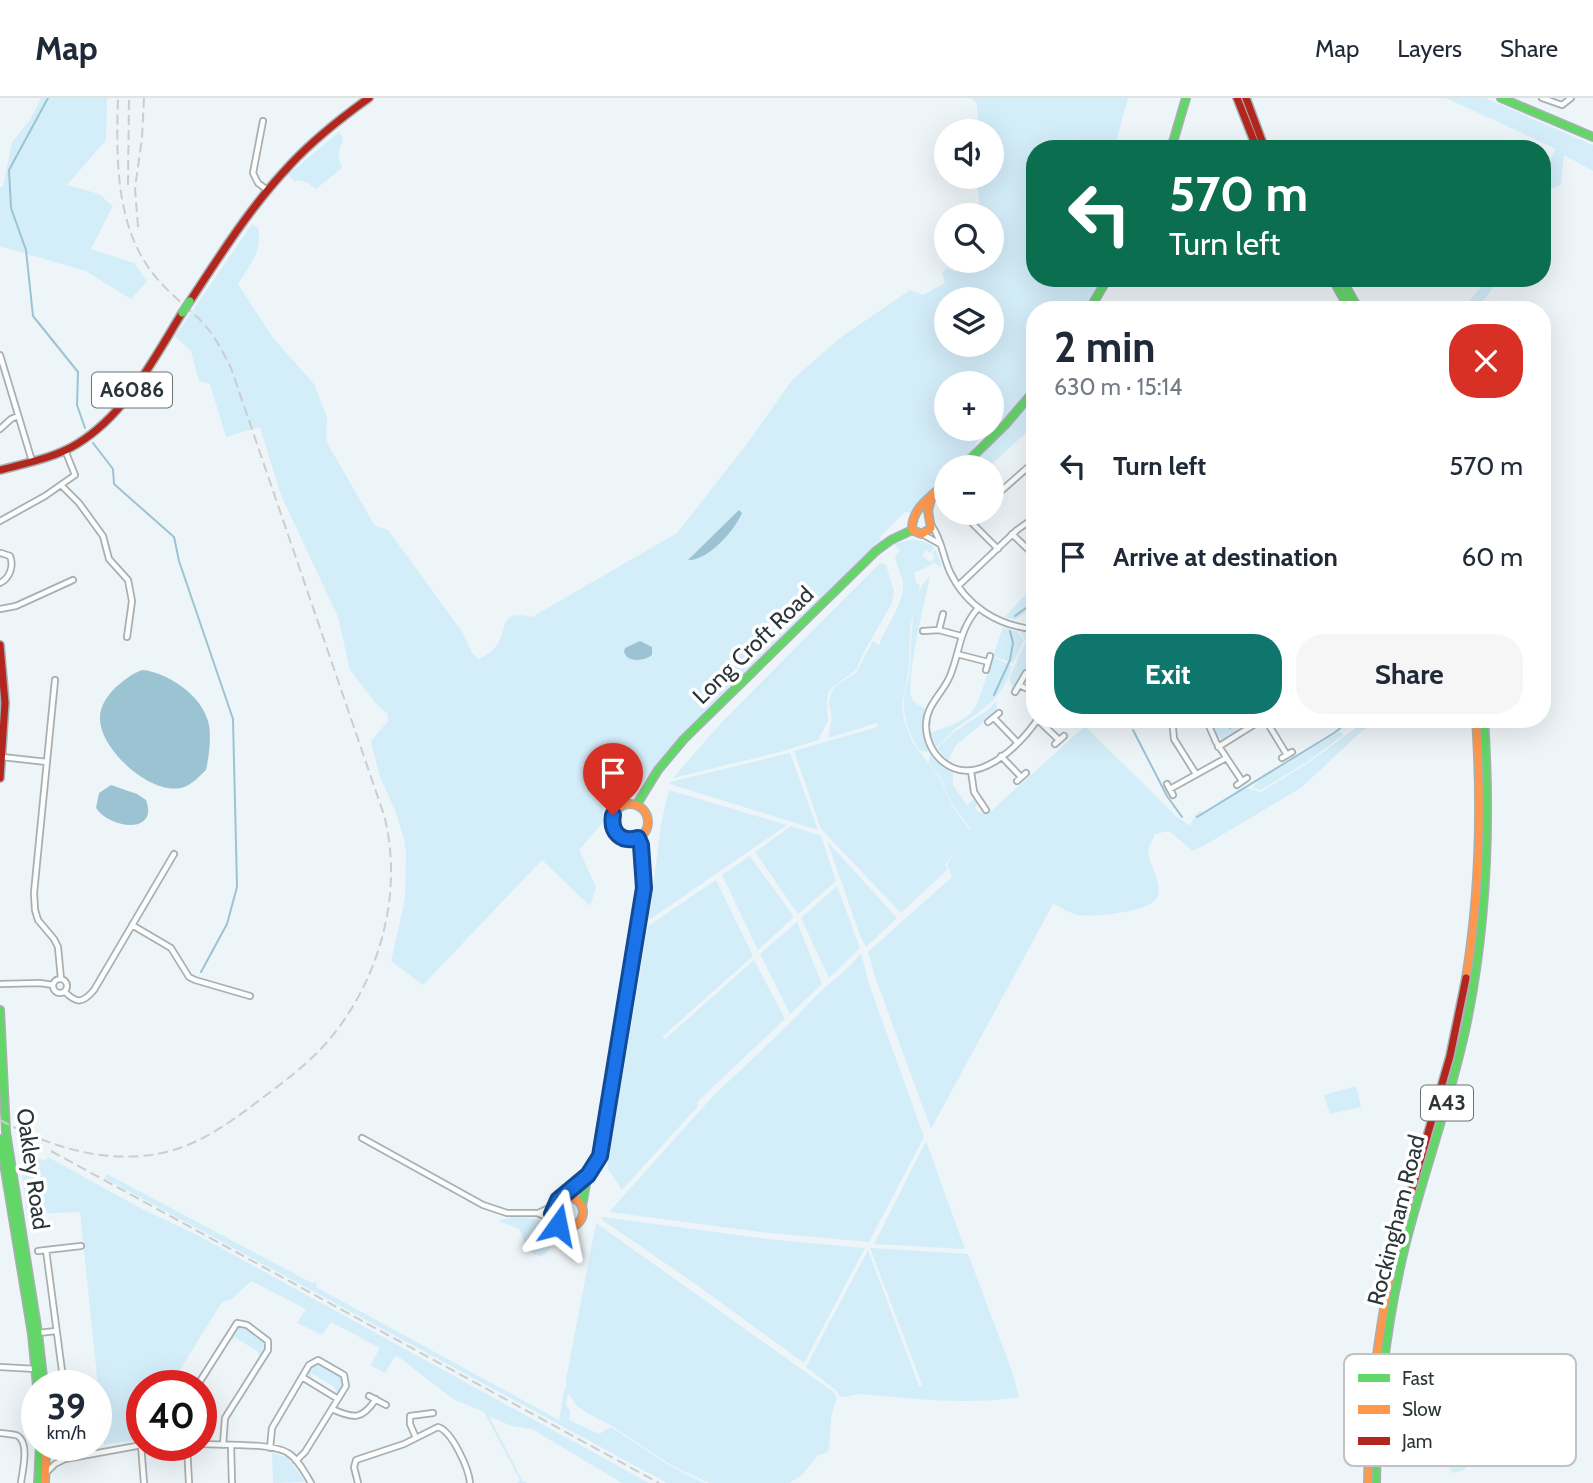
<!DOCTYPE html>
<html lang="en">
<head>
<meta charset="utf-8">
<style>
  :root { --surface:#fff; --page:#f6f6f7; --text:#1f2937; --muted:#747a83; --line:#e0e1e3; --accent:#0f766e }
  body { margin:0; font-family:Cabin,sans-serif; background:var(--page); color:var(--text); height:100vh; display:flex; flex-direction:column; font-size:26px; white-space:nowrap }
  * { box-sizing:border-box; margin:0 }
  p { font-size:23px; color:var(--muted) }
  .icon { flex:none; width:38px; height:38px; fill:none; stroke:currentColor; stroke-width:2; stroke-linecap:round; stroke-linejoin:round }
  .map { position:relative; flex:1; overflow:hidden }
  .panel { position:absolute; left:1026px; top:203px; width:525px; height:427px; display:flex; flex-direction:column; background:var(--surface); border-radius:28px; box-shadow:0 7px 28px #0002 }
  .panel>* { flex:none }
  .top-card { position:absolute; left:1026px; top:42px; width:525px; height:147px; border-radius:28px; box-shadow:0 7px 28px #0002; background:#0b6e4f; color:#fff; overflow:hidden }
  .buttons { position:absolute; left:934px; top:21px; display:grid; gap:14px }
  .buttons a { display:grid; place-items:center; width:70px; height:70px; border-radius:50%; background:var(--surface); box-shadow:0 7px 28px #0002; font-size:35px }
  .speed { position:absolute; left:21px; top:1272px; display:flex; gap:14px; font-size:35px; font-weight:700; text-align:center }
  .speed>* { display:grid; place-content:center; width:91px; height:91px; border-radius:50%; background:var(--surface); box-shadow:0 7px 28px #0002; line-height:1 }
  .speed small { font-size:18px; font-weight:400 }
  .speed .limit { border:10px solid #d22; background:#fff; color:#111 }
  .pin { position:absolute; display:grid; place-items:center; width:60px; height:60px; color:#fff; margin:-72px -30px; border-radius:50% 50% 50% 0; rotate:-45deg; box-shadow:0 0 7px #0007 }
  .pin .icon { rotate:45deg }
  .me { position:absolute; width:77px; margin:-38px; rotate:12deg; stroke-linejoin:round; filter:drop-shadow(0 0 5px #0008) }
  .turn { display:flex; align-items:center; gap:24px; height:147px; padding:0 28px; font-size:32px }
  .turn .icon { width:91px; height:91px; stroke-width:2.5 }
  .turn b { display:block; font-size:49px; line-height:60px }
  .round { display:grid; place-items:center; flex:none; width:74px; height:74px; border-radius:28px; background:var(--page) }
  .head { display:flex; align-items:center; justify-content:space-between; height:119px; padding:0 28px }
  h1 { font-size:42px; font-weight:800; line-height:52px }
  .action { display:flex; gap:14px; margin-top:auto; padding:14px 28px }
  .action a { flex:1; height:80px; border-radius:28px; background:var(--accent); color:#fff; font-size:28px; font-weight:800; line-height:80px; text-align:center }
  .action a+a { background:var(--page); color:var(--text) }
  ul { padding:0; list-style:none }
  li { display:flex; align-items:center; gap:21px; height:91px; padding:0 28px }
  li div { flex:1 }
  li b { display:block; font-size:26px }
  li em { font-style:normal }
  header { display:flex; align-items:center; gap:42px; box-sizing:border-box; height:98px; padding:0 35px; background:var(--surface); border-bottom:2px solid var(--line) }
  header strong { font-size:33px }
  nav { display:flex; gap:38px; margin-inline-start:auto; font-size:24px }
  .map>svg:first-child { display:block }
  .green { fill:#d3edf9; fill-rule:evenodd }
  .water { fill:#9bc3d2 }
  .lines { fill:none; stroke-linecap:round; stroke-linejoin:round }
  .stream { stroke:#9bc3d2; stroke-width:2 }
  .street-casing { stroke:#a8afb2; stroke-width:8 }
  .fast-casing { stroke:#a8afb2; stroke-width:10 }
  .slow-casing { stroke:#a8afb2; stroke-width:10 }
  .jam-casing { stroke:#a8afb2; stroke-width:10 }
  .street { stroke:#fcfefe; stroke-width:4.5 }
  .fast { stroke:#63d668; stroke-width:7 }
  .slow { stroke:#ff974d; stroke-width:7 }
  .jam { stroke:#b3261e; stroke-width:7 }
  .rail { stroke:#cbcdce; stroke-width:2; stroke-dasharray:10 5; stroke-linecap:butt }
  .fast-bridge-casing { stroke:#a8afb2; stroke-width:10; stroke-linecap:butt }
  .fast-bridge { stroke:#63d668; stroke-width:7 }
  .route-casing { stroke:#114b97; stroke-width:18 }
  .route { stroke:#1a73e8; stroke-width:12 }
  .labels { text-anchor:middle; stroke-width:7; stroke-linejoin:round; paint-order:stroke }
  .shield { fill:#fff; stroke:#6b7274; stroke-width:2 }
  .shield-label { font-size:21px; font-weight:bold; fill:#2c3538 }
  .street-label { font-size:23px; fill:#2c3538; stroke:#fff }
  .key { fill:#fff; stroke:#c0c2c3; stroke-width:2 }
  .key-label { font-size:19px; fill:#2c3538 }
</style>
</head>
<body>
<header>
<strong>Map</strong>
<nav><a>Map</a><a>Layers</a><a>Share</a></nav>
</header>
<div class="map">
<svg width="1593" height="1385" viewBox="0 0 1593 1385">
  <rect width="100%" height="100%" fill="#eef5f8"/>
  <path class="green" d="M 41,0 L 107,0 L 106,42 L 67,87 L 99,96 L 113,108 L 91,151 L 134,165 L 147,183 L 131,201 L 86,173 L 0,148 L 0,90 L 3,88 L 12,44 L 30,22 Z
    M 971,0 L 1128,0 L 1114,51 L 1034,51 L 1034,180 L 1098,180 L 1095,189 L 1103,180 L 1083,212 L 1034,212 L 1034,218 L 1027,227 L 1034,220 L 1034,287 L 987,339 L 981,334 L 972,354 L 956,369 L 947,369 L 947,378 L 910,415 L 905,414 L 880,439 L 881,443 L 672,650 L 641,687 L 614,703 L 610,702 L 603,709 L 603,724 L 579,752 L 596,789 L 590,808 L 542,762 L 423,887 L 391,863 L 405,801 L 406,755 L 404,741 L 395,712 L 380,679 L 371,643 L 388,623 L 388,616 L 376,606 L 350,572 L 338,519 L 281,397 L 260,329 L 226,339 L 210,286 L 199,283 L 191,253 L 175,238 L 252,126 L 258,130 C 263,152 250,167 238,186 L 273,240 L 314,286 L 327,319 L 326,343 L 375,428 L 388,432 L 463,535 L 472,555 L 479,561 C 484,558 490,555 494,551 C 510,533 496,511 532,519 L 677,435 L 746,347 L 792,282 L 840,240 L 910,192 L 923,197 L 945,185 L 942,174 L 947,170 L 955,174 L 972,163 L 992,163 L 992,117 L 980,117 L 977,79 L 992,79 L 992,66 L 1001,60 L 995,50 L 992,49 L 992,33 L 978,33 L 977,5 ZM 947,201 L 992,201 L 992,247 L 947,247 ZM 947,285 L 992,285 L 992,331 L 947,331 Z
    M 1446,0 L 1485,0 L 1593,47 L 1593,73 L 1564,57 L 1561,87 L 1542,95 L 1542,77 L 1556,51 Z
    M 339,34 L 343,40 L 338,57 L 342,70 L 316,91 L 308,85 L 298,82 L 295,84 L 288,77 Z
    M 1489,180 L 1498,180 L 1487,198 L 1474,212 L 1461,212 Z
    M 1034,302 L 1034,327 L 989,369 L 969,369 Z
    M 910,442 C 920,442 926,443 934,449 L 930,455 L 926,452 L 922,458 L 931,464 L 935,459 L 932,455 L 935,451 L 942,468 L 940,469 L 935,465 L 914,475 L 916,484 L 920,488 L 910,530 L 909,570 L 902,606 L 904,622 L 912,644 L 940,680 L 952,708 L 969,731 L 970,730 L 952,706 L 941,680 L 929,665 L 930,655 L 942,667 L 953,673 L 953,687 L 967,707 L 974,701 L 977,706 L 975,710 L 979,714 L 985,715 L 989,711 L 991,713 L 1085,628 L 1177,719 L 1190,728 L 1195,717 L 1200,713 L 1203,716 L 1245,690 L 1261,694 L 1308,665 L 1368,621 L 1388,621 L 1363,632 L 1302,689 L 1205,747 L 1193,753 L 1169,733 L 1155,736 L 1148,751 C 1148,767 1162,781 1158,797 C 1154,815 1093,819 1078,817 C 1069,815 1061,809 1053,806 L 931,1031 L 875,879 L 868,854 L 952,779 L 947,766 L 956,753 L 945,766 L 948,771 L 901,815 L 821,731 L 794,653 L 877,629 L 877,625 L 828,640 L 832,619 L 829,606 L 831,594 L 836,587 L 856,575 L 873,543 L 879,547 C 886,528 904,506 903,486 C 902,477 896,467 895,459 L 900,452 L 894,446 Z
    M 880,465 L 886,467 L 894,494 L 892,505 L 865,552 L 856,572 L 835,587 L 829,593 L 827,602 L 828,623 L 818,642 L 780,654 L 673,680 L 721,625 Z
    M 930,478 C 926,498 904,586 912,601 C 915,606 920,608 925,610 L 922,630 L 929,653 L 926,654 L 919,652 C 911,640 905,625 904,611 C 902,598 908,585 910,573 C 912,549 909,494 930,478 Z
    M 1034,487 L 1034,508 L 1015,522 L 1005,519 Z
    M 1003,529 L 1018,534 L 1024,542 L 1013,565 L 993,558 Z
    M 1020,534 L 1034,535 L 1034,556 L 1013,592 L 1009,581 L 1026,543 Z
    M 993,559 L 1012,568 C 1000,607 982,610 953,633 C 947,638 943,644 936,649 L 930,635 C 944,630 965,624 974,611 C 980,602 989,570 993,559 Z
    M 996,603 L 997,613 L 955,648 L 948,663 L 937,650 L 954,634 L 988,612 Z
    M 1213,621 L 1217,622 L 1257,621 L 1223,642 L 1217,638 L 1211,623 Z
    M 1340,633 L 1343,637 L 1307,664 L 1261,692 L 1253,690 L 1257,684 Z
    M 790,655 L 818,732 L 670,686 L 670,684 Z
    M 669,692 L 787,727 L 649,822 L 661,726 Z
    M 791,728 L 821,738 L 836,783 L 798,816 L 755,754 Z
    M 827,743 L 897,820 L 866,849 L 861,840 Z
    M 750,758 L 794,819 L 758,852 L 722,777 Z
    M 716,782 L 753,858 L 662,939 L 665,941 L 754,862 L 785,921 L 697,1004 L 698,1008 L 622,1092 L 607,1069 L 648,828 Z
    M 837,788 L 860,850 L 829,880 L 801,820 Z
    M 797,824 L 822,886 L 790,916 L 760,856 Z
    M 861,855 L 869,886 L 924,1039 L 869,1144 L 768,1135 L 609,1114 L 714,997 L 783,932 L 822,892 L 851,867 Z
    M 1356,988 L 1361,1009 L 1330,1016 L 1324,997 Z
    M 926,1043 L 965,1151 L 874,1146 Z
    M 18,1044 L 35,1059 L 45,1063 L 48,1059 L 142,1111 L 201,1139 L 649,1385 L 622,1385 L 532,1331 L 512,1328 L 489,1318 L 522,1382 L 527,1385 L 517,1385 L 520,1382 L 484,1314 L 453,1301 L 400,1260 L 395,1258 L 385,1275 L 370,1267 L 380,1250 L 331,1224 L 322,1237 L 297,1225 L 306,1211 L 251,1183 L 232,1201 L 222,1204 L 170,1288 L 142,1288 L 142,1341 L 104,1347 L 80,1114 L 27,1116 Z
    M 107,1076 L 312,1185 L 317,1184 L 316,1189 L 559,1322 L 565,1289 L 569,1292 L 566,1288 L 566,1282 L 596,1125 L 835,1295 L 837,1301 C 828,1318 832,1336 828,1354 L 818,1357 L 802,1377 L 789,1385 L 709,1385 L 671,1367 L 612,1328 L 587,1315 L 576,1307 L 568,1295 L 566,1307 L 570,1313 L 569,1322 L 599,1336 L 611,1329 L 670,1368 L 704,1385 L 667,1385 L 104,1080 Z
    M 512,1119 C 527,1120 554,1119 553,1140 C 552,1149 549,1154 541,1158 C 525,1155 526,1144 519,1131 L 498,1123 Z
    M 602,1119 L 767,1141 L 865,1150 L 804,1265 L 694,1185 L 601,1121 Z
    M 870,1150 L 968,1156 L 1013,1276 L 1019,1299 C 967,1307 913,1301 861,1296 C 854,1296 847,1299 840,1299 L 836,1292 L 806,1269 L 868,1152 L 919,1288 L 922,1287 Z
    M 244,1228 L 266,1243 L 266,1250 L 261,1260 L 257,1253 L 234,1239 L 234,1242 L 229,1239 L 237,1229 Z
    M 315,1265 L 320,1266 L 342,1279 L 343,1286 L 338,1296 L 333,1288 L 311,1275 L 311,1279 L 306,1276 Z
    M 1463,1352 L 1473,1356 L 1474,1363 L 1464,1372 L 1453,1375 L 1444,1363 L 1446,1357 Z
    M 272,1355 L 287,1359 L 305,1384 L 273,1385 Z"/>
  <path class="water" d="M 739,412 L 742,415 C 735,432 708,463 688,462 Z
    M 640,543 L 652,549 L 652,557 C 646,562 634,564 627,559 L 624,554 L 625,550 Z
    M 142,572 C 167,574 201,597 208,623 C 212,637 209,658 206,672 C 200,678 192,686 184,689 C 152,700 98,650 100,619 C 100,608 108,597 115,590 C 123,583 131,576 142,572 Z
    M 111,687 L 137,696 L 146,702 C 159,737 110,731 96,710 L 99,695 Z"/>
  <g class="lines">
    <path class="stream" d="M 48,0 L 9,72 L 11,110 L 26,152 L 33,218 L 78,274 L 77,307 L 85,330
      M 93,345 L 113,371 L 114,386 L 174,439 L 179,463 L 233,621 L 237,789 L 227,826 L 201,874
      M 1015,518 L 1034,504
      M 994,597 L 1010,562 L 1013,545 L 1010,533
      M 1230,630 L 1245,621
      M 1133,632 L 1167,698 L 1182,719
      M 1197,719 L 1334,635 L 1352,621"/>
    <defs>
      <path id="street" d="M 1542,0 L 1562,7 L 1571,0
        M 263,23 L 253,75 L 258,85 L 266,91
        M 0,257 L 32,363
        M 0,331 L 11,321 L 18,318
        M 61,387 L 79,405 L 103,438 L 109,461 L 128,482 L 132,503 L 127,539
        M 992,401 L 1034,364
        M 978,415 L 972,425 L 998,451
        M 0,423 L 45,398 L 75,377 L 65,352
        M 932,428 C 942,442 943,459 950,474 C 966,508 998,528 1034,531
        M 922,436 L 940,446
        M 1012,436 L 1034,457
        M 0,485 C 10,480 14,468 10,458 L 1,455
        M 958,488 L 1017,432 L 1034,420
        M 978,510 C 958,534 961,551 950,578 C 942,597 925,607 926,630 C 927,643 933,655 942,663 C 976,692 1019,648 1038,621
        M 0,511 L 16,508 L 73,482
        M 939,532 L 943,516
        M 923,533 L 939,532 L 961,538
        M 957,556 L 988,564
        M 986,572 L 990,558
        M 55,582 L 34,795 L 35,812 L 38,822 L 54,841 L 58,849 L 61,881
        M 1019,587 L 1034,594
        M 1015,594 L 1026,575
        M 994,620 L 1017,644
        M 1172,621 L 1174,641 L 1196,676
        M 1206,621 L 1216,644 L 1242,683
        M 1265,621 L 1287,657
        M 1038,622 L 1059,642
        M 988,624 L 999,615
        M 1055,646 L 1064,638
        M 1218,649 L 1263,621
        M 1001,658 L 1021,679
        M 2,659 L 47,664
        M 1282,660 L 1292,654
        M 971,673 L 974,694 L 986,712
        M 1017,683 L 1026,675
        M 1167,686 L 1173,697
        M 1237,687 L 1247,680
        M 1170,691 L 1226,660
        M 132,827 L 171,850 L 189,879 L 195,882 L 250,898
        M53 888a7 7 0 1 1 14 0a7 7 0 1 1-14 0Z
        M 0,886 L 40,885 L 53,887
        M 65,894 C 77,906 83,905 94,892 L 174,756
        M 362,1040 L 483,1107 L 507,1115 L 537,1115 L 554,1122
        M 538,1115 L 555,1107
        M 38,1153 L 46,1152
        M 38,1235 L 56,1233
        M 0,1269 L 36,1271
        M 302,1279 L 338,1301
        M 64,1288 L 46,1152 L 81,1148
        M 197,1288 L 237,1225 L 247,1227 L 268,1243 L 268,1252 L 225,1320 L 223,1347
        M 369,1298 L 386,1307
        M 332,1311 C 354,1321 362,1322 376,1301
        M 0,1335 C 5,1336 14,1336 18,1338 C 30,1346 22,1374 21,1385
        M 416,1340 L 410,1326 L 410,1318 L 433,1315
        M 201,1346 C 221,1347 273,1345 288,1355 C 298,1361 305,1375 311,1385
        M 141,1347 L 144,1385
        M 49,1348 L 54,1356 L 65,1361
        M 187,1348 L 189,1385
        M 231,1348 L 232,1385
        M 270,1350 L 272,1330 L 309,1267 L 318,1262 L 344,1277 L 346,1288 L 305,1354 L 296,1363
        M 47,1374 L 55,1366 L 65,1361 L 142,1347
        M 358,1385 L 354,1369 L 356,1362 L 404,1346 L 438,1329 C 452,1333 469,1371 470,1385"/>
      <path id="fast" d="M 1501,0 L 1593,39
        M 1171,51 L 1186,0
        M 1332,180 L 1350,212
        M 1341,180 L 1359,212
        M 1089,212 L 1108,180
        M 962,369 L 1005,327 L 1034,293
        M 637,706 L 658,672 L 684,641 L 876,453 L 891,442 L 912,432
        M 0,912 L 6,1034 L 38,1235 L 44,1288
        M 0,1041 L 32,1236 L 37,1288
        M 563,1100 L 588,1077 L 600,1058 L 644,790 L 641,747 L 638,740
        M 582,1108 L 587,1080
        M 38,1385 L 40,1348
        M 1376,1385 C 1377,1305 1386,1226 1405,1148 C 1423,1076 1449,1006 1465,933 C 1487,830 1491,726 1484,621"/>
      <path id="slow" d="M 912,432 C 911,410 933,397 947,384
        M 912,432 L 922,436 L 931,430 L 928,413 L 931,401
        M612 724a18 18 0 1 1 36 0a18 18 0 1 1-36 0Z
        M 1466,880 C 1480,794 1482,708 1476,621
        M553 1114a15 15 0 1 1 30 0a15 15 0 1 1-30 0Z
        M 45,1385 L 46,1348
        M 1368,1385 C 1369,1299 1380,1216 1400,1133"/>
      <path id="jam" d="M 1237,0 L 1257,51
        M 1246,0 L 1265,51
        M 190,203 C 221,156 251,108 290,67 C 314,41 341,20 369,0
        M 0,372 C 26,365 54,360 77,346 C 126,316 153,262 182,215
        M 0,547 L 5,605 L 0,680
        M 1400,1133 L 1450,958 L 1466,880"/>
    </defs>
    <use href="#street" class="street-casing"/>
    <use href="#fast" class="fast-casing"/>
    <use href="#slow" class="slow-casing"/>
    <use href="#jam" class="jam-casing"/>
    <use href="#street" class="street"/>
    <use href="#fast" class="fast"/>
    <use href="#slow" class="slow"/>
    <use href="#jam" class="jam"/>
    <path class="rail" d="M 128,87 L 129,0
      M 138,129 L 135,90 L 142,40 L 144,0
      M 0,1022 C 45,1046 91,1062 142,1058 C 190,1054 224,1029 261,1001 C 285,983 309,965 329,942 C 380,881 404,794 384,717 L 231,270 C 223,254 215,238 203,225 C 189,210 173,199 160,184 C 115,135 116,62 118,0
      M 51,1053 L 659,1385"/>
    <defs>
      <path id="fast-bridge" d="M 182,215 L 190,203"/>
    </defs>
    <use href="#fast-bridge" class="fast-bridge-casing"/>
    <use href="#fast-bridge" class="fast-bridge"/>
  </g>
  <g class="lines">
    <defs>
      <path id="route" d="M 558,1127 L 552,1116 L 558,1102 L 588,1077 L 600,1058 L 644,790 L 641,747 L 638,740 C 621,745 610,734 613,717"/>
    </defs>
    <use href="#route" class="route-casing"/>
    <use href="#route" class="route"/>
  </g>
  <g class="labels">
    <g class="shield">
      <rect x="92" y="274.5" width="80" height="35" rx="5"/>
      <rect x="1421" y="987.5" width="52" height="35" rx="5"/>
    </g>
    <g class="shield-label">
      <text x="132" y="299">A6086</text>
      <text x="1447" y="1012">A43</text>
    </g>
    <g class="street-label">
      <text transform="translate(753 547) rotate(-44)" y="8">Long Croft Road</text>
      <text transform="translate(33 1071) rotate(82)" y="8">Oakley Road</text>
      <text transform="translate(1396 1122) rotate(-76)" y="8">Rockingham Road</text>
    </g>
  </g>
  <rect x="1344" y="1256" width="232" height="112" rx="10" class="key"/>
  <rect x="1358" y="1276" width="32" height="8" fill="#63d668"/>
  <rect x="1358" y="1307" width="32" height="9" fill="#ff974d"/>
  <rect x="1358" y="1339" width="32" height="8" fill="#b3261e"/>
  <g class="key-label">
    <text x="1402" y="1287">Fast</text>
    <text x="1402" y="1318">Slow</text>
    <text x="1402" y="1350">Jam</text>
  </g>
</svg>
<div class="buttons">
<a><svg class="icon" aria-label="sound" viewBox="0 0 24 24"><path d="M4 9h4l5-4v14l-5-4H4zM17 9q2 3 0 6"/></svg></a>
<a><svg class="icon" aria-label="search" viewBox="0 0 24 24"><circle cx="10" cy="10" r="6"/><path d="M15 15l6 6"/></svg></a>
<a><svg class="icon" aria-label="layers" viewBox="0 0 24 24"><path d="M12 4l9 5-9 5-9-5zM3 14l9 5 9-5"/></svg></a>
<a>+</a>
<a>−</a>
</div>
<div class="speed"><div>39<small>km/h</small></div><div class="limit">40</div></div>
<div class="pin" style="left:613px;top:717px;background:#d93025"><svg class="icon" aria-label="arrive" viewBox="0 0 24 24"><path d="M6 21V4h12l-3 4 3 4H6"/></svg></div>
<svg class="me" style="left:558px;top:1127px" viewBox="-20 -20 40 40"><path d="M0-17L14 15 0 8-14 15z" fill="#1a73e8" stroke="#fff" stroke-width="4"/></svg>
<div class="top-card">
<div class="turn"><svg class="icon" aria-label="left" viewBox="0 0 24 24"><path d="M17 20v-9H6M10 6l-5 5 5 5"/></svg><div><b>570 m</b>Turn left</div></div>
</div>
<section class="panel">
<div class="head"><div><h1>2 min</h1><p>630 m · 15:14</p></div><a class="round" style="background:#d93025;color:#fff"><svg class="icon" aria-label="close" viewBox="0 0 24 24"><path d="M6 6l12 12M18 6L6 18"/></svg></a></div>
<ul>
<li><svg class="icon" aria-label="left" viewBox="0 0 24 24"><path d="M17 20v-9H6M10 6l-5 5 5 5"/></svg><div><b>Turn left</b></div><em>570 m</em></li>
<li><svg class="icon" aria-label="arrive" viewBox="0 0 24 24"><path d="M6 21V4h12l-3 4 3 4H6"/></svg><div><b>Arrive at destination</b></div><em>60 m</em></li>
</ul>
<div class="action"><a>Exit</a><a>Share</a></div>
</section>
</div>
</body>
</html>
